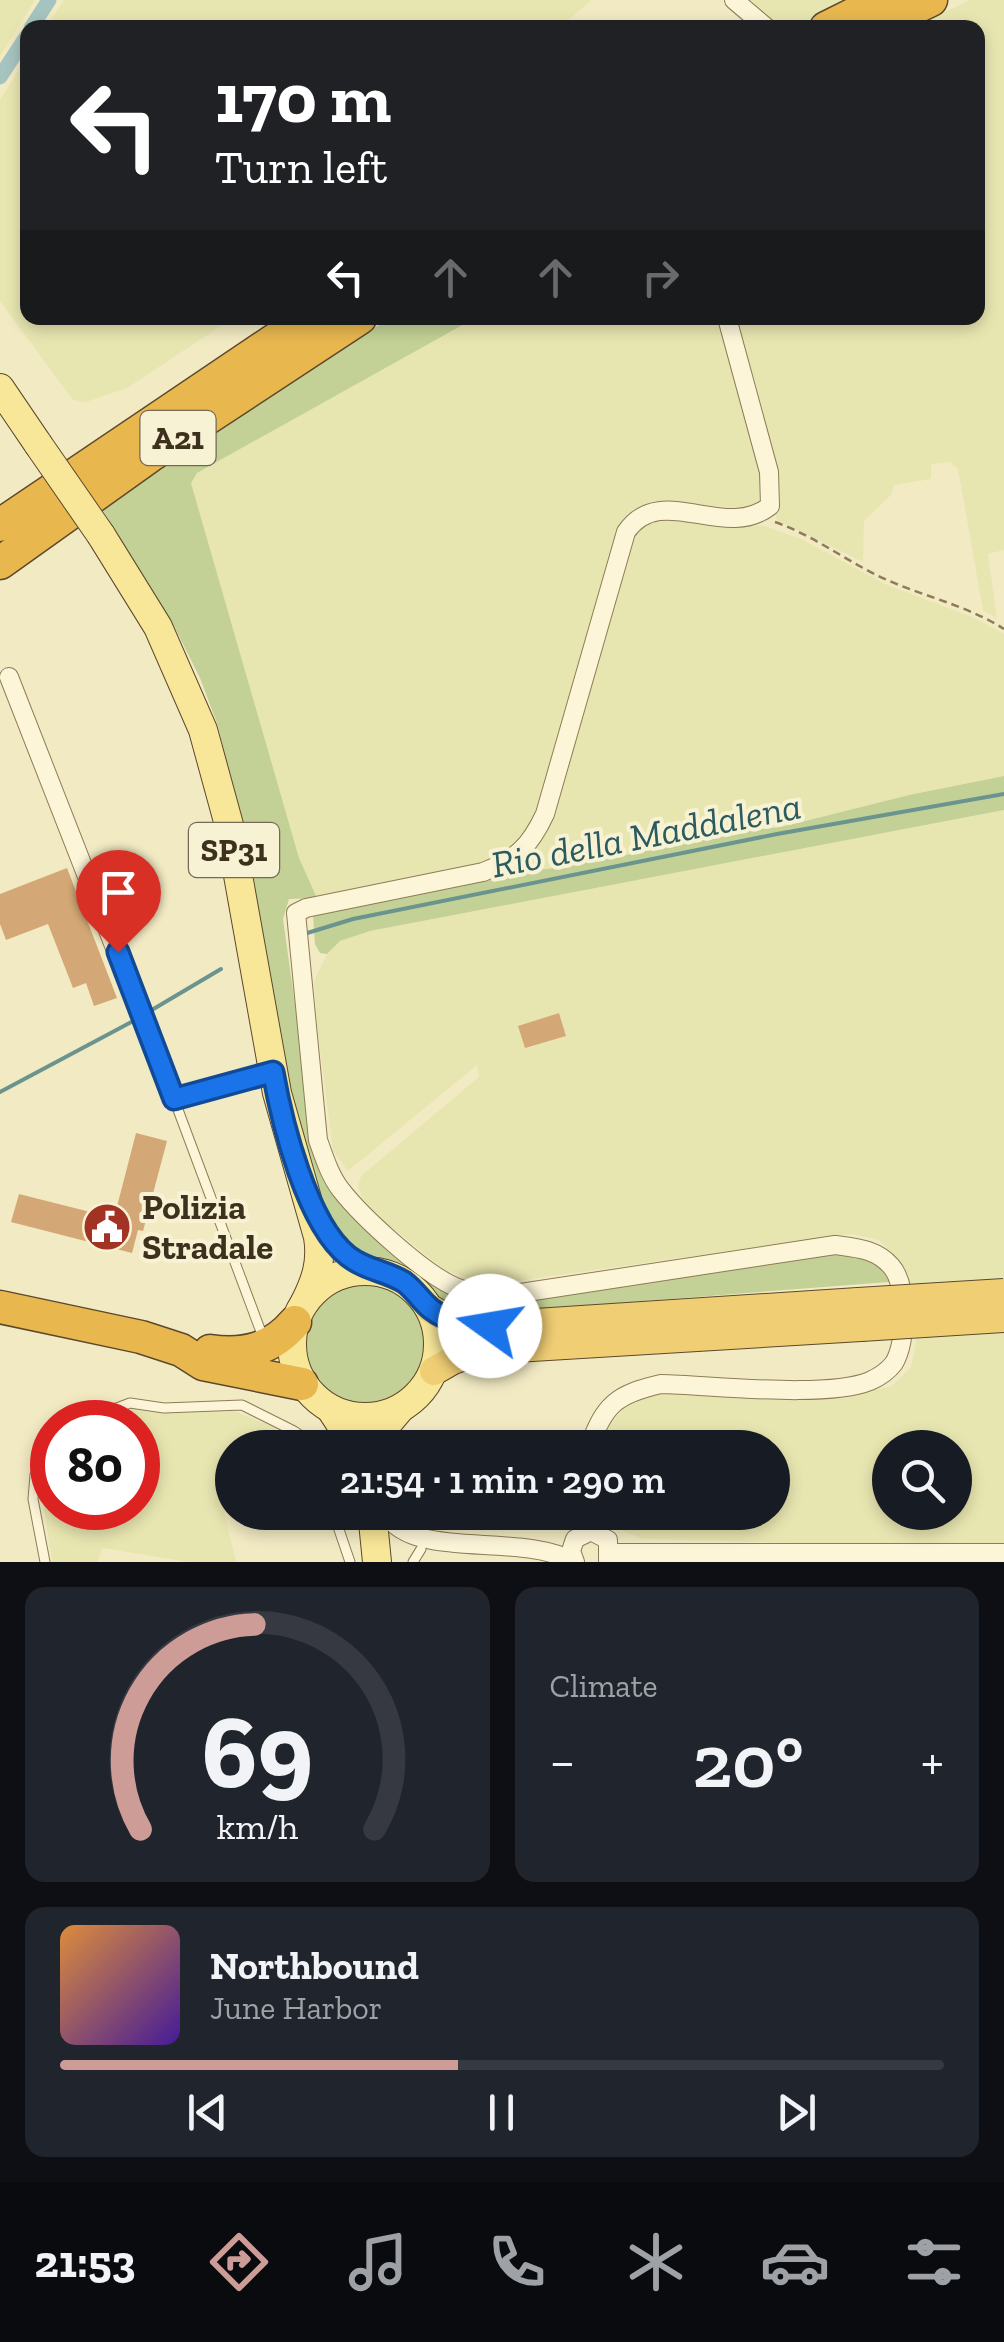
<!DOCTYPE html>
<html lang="en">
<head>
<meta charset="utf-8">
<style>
  :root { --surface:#171b24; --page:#20242c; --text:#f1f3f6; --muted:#9ea1a6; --line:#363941; --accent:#cd9c97 }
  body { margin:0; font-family:"Zilla Slab",serif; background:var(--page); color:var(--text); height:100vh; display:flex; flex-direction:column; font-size:38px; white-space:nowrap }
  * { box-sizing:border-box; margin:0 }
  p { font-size:32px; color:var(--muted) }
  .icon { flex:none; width:55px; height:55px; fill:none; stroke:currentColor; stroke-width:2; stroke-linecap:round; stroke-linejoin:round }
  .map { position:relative; height:1562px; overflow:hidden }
  .side { display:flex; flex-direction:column; gap:25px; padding:25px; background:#0d0f14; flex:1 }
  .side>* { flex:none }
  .hud { position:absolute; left:20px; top:20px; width:965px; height:305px; border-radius:20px; box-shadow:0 5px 15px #0003; background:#202124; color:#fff; overflow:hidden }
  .fabs { position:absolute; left:872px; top:1430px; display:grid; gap:20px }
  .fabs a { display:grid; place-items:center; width:100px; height:100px; border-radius:50%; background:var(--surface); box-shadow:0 5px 15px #0003; font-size:50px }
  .speed { position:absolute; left:30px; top:1400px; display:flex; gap:20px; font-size:50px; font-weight:700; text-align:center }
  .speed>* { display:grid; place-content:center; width:130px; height:130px; border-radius:50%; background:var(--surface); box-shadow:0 5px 15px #0003; line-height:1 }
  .speed .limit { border:15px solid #d22; background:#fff; color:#111 }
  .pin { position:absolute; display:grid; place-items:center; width:85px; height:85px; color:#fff; margin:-102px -42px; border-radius:50% 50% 50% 0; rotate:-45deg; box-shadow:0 0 10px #0007 }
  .pin .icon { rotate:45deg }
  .me { position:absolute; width:110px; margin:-55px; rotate:283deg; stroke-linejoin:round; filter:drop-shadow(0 0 8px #0008) }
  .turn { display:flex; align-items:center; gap:35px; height:210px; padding:0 30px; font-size:45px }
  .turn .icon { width:130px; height:130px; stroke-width:2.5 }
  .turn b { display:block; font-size:70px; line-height:85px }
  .lanes { display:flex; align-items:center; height:95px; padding:0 30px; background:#0003; justify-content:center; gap:50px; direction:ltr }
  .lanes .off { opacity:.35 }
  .big { font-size:75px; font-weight:600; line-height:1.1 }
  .side .widget { flex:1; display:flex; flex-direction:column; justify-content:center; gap:15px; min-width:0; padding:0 35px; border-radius:20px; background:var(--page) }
  .side .dial { align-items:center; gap:0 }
  .dial svg { height:260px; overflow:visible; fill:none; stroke:var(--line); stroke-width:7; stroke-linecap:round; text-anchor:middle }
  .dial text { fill:var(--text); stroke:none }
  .song { display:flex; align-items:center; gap:30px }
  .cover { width:120px; height:120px; border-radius:15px; background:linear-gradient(135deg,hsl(30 70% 55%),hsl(260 70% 35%)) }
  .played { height:10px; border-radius:5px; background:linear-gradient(90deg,var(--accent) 45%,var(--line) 45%) }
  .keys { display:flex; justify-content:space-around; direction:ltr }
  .heat { display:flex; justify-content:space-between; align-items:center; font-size:55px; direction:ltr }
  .side .tiles { flex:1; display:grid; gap:25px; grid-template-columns:1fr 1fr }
  .widget:last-child { grid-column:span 2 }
  .trip { position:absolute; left:215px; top:1430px; width:575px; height:100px; border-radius:50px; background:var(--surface); box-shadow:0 5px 15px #0003; font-weight:600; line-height:100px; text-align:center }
  .tabs { display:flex; height:160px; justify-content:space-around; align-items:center; background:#090b0e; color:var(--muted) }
  .tabs .icon { width:70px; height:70px }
  .tabs .current { color:var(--accent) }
  .tabs b { font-size:45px; color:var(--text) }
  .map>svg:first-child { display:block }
  .farmland { fill:#e8e6b0; fill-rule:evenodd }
  .green { fill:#c3d196 }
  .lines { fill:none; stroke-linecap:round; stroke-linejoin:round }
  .stream { stroke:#6b948f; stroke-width:4 }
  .canal { stroke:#a6c4bf; stroke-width:15 }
  .building { fill:#d3a876 }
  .service-casing { stroke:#8e7c58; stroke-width:11 }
  .minor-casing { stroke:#8e7c58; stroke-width:20 }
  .primary-casing { stroke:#5c482d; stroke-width:30 }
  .trunk-casing { stroke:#5c482d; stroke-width:30 }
  .motorway-casing { stroke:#5c482d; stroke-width:35 }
  .path { stroke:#8e7c58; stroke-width:2.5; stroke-dasharray:8 5; stroke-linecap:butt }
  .service { stroke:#fcf5d8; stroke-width:9 }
  .minor { stroke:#fcf5d8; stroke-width:18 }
  .primary { stroke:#f8e699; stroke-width:28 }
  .trunk { stroke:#f0ce74; stroke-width:28 }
  .motorway { stroke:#e8b74e; stroke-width:32 }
  .primary-bridge-casing { stroke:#5c482d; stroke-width:30; stroke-linecap:butt }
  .trunk-bridge-casing { stroke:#5c482d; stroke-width:30; stroke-linecap:butt }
  .primary-bridge { stroke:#f8e699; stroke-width:28 }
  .trunk-bridge { stroke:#f0ce74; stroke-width:28 }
  .route-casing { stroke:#114b97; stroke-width:25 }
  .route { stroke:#1a73e8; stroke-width:18 }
  .labels { text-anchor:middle; stroke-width:8; stroke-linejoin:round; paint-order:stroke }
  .shield { fill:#f8f2d4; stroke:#756a54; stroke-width:2.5 }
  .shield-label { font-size:32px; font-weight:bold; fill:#3d301d }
  .poi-label { font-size:35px; font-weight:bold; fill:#3d301d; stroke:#f8f2d4; text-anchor:start }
  .water-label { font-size:38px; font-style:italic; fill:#2b5b5e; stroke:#f8f2d4 }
</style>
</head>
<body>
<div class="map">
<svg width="1004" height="1562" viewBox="0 0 1004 1562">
  <rect width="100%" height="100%" fill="#f2eac3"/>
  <!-- farmland -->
  <g class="farmland">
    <polygon points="0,0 35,0 0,56"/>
    <polygon points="64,0 592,0 559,27 46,27"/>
    <polygon points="742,0 848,0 793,28 778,27"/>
    <polygon points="970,0 1004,0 1004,550 988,554 997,619 983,610 958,469 950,462 931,464 931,479 894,485 891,495 864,521 863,562 777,520 734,318 978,318 978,28 913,27"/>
    <polygon points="27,57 28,318 233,318 127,388 86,402 73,400 0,301 0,100"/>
    <polygon points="475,318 723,318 765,474 760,510 633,514 533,829 492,864 317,898 299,858 191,483 196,473"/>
    <polygon points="669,515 765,526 803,540 885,584 972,617 1004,634 1004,776 909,795 781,827 727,831 622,856 547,869 518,870 545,832 634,530 641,521"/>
    <path d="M1004,810V1545H859L643,1539L623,1531L607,1513L772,1512V1448L603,1447L607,1429L625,1406L659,1392L854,1395L892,1386L911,1367L917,1337L908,1276L903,1266L879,1240L852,1234L523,1280L472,1279L445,1270L365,1206L358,1187L361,1176L479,1077L477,1065L348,1171L333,1151L317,1026L314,981L327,954L340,941L370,931ZM890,1448H955V1512H890Z"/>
    <polygon points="226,1408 272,1426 283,1440 282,1447 232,1448 232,1469 216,1476 236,1562 188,1562 103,1548 97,1562 52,1562 42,1496 46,1479 52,1472 52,1508 138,1508 138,1422 107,1422 115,1415 132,1409 166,1413"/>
  </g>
  <!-- green -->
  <g class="green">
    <path d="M395,318H475L197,473L191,483L299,858L317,898L289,899L283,919L313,1134L324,1170L463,1295L834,1253C859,1254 878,1257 889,1282L474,1314L444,1307L408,1273L362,1257L342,1244L333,1232L289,1094L248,860L218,726L200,678L174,626L102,509L326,350Z"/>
    <polygon points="1004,776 1004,810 370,931 340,941 327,954 320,953 315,944 313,916 336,908 458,886 518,870 547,869 622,856 695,836 781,827 909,795"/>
    <circle cx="364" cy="1345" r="63"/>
  </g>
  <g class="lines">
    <!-- stream -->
    <g class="stream">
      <polyline points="304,934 353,919 777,834 1004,794"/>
      <polyline points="145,1014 221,969"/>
      <polyline points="0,1092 137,1019"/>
    </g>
    <!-- canal -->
    <g class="canal">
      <polyline points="31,28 49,0"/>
      <polyline points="0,77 28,34"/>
    </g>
  </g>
  <!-- building -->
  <g class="building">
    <polygon points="67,868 117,998 94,1006 86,983 73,988 48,924 6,940 0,924 0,894"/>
    <polygon points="559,1013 566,1036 525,1048 518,1026"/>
    <polygon points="136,1133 167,1141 143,1231 138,1230 132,1253 11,1222 19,1194 114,1218"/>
  </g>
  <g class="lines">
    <!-- service casing -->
    <g class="service-casing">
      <g id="service">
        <polyline points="174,1099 264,1340"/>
        <polyline points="90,1422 101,1414 130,1403 164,1408 242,1405 294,1431 303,1437 308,1448"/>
        <polyline points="333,1512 350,1562"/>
        <polyline points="45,1562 33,1499 35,1475 52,1456"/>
        <polyline points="413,1562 421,1549"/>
      </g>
    </g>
    <!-- minor casing -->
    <g class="minor-casing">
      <g id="minor">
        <polyline points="734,0 767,28"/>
        <polyline points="9,677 174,1099 273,1072"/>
        <path d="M589,1448C604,1404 617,1394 661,1384C712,1385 826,1399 870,1381C879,1377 888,1371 894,1363C907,1342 908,1285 891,1266C876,1249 857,1248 835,1245L514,1294C493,1294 472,1295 453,1286C421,1271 362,1217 341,1190C330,1176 324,1157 318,1140L296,913L306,908L483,872C517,859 530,846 545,814L626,532C661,481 724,542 770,506L769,472L727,318"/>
        <path d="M385,1512C410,1562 520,1531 574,1562"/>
        <polyline points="611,1553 1004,1553"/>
        <polyline points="575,1562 571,1551 575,1539 591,1531 608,1540 608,1560"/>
      </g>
    </g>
    <!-- primary casing -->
    <g class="primary-casing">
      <g id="primary">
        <polyline points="0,388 38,444"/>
        <path d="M101,535L158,627L203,730L229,825L277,1093L318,1237C322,1262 316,1280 305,1302"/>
        <circle cx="365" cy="1344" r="73"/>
        <polyline points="332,1411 356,1448"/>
        <polyline points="377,1448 382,1430 399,1410"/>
        <polyline points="372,1512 377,1562"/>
      </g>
    </g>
    <!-- trunk casing -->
    <g class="trunk-casing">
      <g id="trunk">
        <polyline points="429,1308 454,1322 490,1326 858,1302"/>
        <polyline points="434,1371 453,1360 482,1350 861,1327"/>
      </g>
    </g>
    <!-- motorway casing -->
    <g class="motorway-casing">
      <g id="motorway">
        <polyline points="826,28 882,0"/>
        <polyline points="873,28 931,0"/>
        <polyline points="0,525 307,318"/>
        <polyline points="0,563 150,456 360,318"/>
        <polyline points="0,1307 141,1337 181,1350 203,1364 302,1384"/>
        <path d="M210,1351C245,1356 272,1349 295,1322"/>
      </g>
    </g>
    <!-- path -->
    <path class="path" d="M775,522C815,536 849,563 887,580C926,597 968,606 1004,629"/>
    <!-- service -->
    <use href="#service" class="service"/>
    <!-- minor -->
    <use href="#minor" class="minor"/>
    <!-- primary -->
    <use href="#primary" class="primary"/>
    <!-- trunk -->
    <use href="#trunk" class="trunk"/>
    <!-- motorway -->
    <use href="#motorway" class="motorway"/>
    <!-- primary-bridge casing -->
    <g class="primary-bridge-casing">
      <polyline id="primary-bridge" points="38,444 101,535"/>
    </g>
    <!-- trunk-bridge casing -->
    <g class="trunk-bridge-casing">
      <g id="trunk-bridge">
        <polyline points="858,1302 1004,1293"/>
        <polyline points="861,1327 1004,1318"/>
      </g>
    </g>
    <!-- primary-bridge -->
    <use href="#primary-bridge" class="primary-bridge"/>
    <!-- trunk-bridge -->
    <use href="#trunk-bridge" class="trunk-bridge"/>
  </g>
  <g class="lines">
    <!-- route casing -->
    <g class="route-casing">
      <path id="route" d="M118,952L174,1099L273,1072C282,1123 307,1224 348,1256C366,1270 386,1271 404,1282C415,1290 421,1301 431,1309C449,1323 469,1324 490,1326"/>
    </g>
    <!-- route -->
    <use href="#route" class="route"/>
  </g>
  <!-- icons -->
  <defs>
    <g id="civic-disc" transform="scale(2.5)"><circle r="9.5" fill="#a23223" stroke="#f8f2d4"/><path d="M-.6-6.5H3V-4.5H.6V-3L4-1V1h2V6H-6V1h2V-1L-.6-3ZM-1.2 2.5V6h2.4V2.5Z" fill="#fff"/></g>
  </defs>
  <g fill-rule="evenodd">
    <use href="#civic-disc" x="107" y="1227"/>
  </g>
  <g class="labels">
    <!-- shield labels -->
    <g class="shield">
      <rect x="140.5" y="411" width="75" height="54" rx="8"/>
      <rect x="189" y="823" width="90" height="54" rx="8"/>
    </g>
    <g class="shield-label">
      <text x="178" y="449">A21</text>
      <text x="234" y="861">SP31</text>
    </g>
    <!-- poi labels -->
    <g class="poi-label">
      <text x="142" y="1219">Polizia<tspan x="142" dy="40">Stradale</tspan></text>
    </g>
    <!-- water labels -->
    <g class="water-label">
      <text transform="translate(646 835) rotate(-11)" y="13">Rio della Maddalena</text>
    </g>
  </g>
</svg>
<div class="fabs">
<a><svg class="icon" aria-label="search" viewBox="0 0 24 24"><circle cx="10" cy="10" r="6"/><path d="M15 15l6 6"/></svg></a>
</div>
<div class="speed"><div class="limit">80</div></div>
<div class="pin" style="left:118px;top:952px;background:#d93025"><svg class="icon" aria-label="arrive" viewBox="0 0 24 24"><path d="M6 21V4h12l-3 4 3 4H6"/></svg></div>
<svg class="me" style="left:490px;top:1326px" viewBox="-20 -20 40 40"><circle r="19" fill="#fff"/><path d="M0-13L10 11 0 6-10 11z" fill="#1a73e8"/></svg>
<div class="trip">21:54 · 1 min · 290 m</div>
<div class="hud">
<div class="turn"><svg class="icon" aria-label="left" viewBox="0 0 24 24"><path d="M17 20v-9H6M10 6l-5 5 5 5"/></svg><div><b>170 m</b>Turn left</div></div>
<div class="lanes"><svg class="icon" aria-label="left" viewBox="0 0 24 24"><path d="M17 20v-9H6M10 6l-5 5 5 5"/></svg><svg class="icon off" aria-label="ahead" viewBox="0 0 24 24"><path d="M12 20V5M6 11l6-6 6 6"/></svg><svg class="icon off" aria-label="ahead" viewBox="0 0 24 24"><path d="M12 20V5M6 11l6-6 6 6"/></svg><svg class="icon off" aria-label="right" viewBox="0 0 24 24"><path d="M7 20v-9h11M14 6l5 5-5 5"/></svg></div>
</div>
</div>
<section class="side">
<div class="tiles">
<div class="widget dial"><svg viewBox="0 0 100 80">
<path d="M14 69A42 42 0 1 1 86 69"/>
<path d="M14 69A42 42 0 0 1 49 6" stroke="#cd9c97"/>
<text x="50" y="56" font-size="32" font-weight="700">69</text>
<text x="50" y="72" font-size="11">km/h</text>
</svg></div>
<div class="widget"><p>Climate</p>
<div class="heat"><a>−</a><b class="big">20°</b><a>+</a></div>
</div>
<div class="widget">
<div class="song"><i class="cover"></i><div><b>Northbound</b><p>June Harbor</p></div></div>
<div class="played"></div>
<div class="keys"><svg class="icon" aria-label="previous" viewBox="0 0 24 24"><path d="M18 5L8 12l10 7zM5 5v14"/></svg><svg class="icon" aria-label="pause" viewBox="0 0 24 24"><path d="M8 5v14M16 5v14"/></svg><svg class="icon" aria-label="next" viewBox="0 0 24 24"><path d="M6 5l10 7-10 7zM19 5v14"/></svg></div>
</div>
</div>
</section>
<nav class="tabs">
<b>21:53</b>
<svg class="icon current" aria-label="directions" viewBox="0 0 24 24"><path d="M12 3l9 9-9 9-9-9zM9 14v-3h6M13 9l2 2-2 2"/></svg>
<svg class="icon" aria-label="music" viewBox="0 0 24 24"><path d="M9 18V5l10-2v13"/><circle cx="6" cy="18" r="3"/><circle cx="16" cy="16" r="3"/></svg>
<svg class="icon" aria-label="phone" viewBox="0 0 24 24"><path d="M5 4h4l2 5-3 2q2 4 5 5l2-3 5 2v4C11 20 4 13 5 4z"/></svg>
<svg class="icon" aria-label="climate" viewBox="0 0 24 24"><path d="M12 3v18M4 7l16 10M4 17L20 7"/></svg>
<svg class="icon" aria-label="car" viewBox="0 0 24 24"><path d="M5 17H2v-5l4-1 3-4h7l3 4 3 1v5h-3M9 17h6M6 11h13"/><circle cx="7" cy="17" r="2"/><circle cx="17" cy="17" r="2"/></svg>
<svg class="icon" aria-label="filters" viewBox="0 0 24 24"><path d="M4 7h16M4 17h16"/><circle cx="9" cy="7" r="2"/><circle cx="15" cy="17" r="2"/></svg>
</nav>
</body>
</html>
